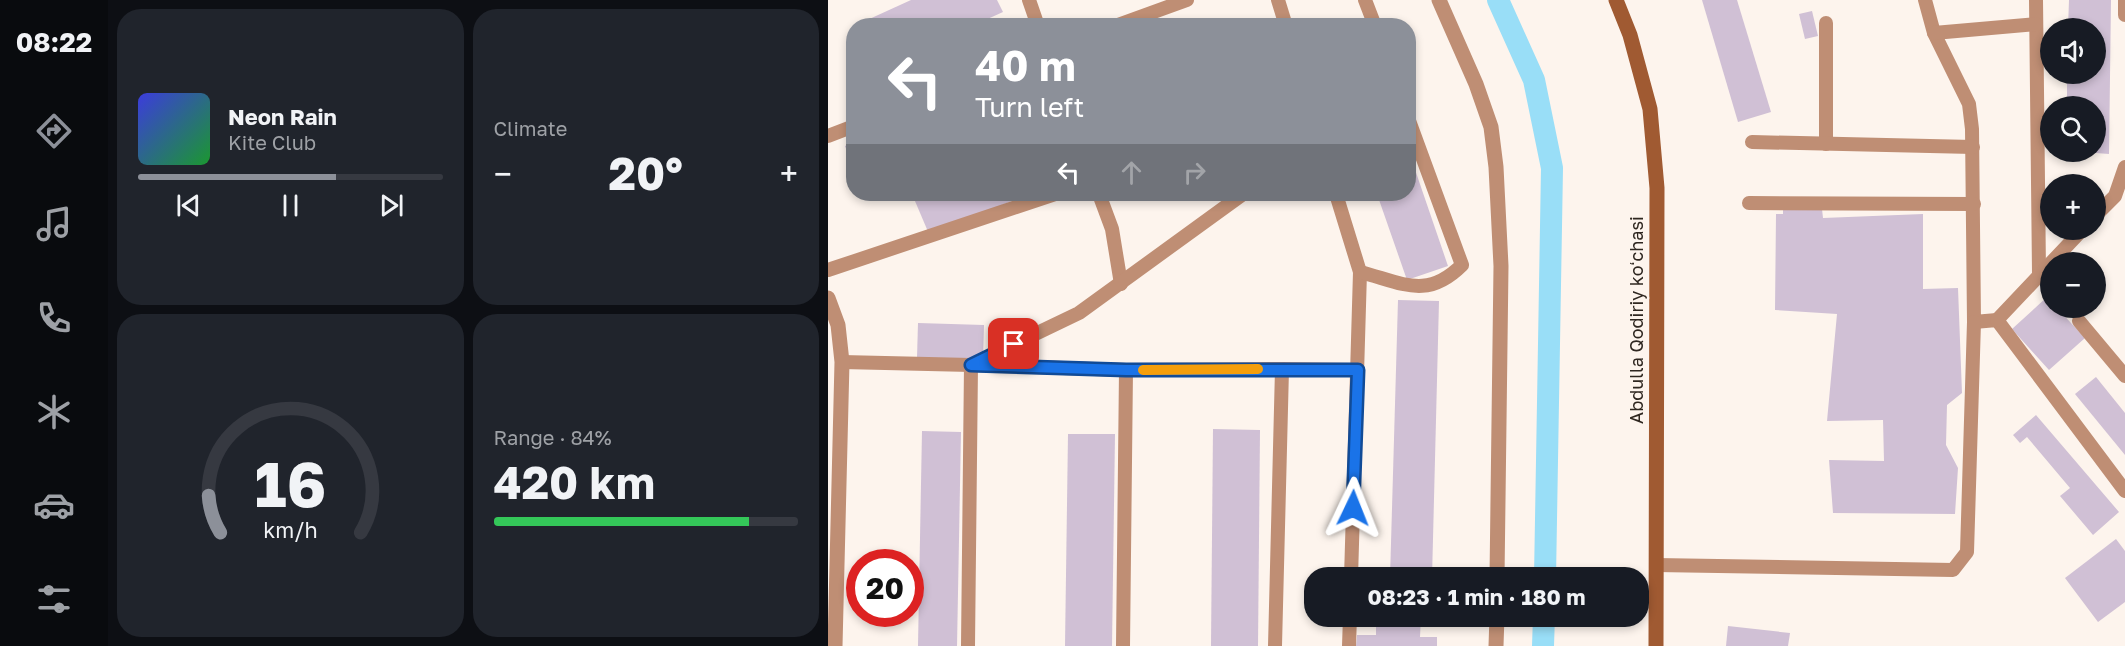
<!DOCTYPE html>
<html lang="en">
<head>
<meta charset="utf-8">
<style>
  :root { --surface:#171b24; --page:#20242c; --text:#f1f3f6; --muted:#9ea1a6; --line:#363941; --accent:#8c9099 }
  body { margin:0; font-family:"Golos Text",sans-serif; background:var(--page); color:var(--text); height:100vh; display:flex; flex-direction:column; font-size:22px; white-space:nowrap }
  * { box-sizing:border-box; margin:0 }
  p { font-size:20px; color:var(--muted) }
  .icon { flex:none; width:33px; height:33px; fill:none; stroke:currentColor; stroke-width:2; stroke-linecap:round; stroke-linejoin:round }
  .map { position:relative; flex:1; overflow:hidden }
  .sheet { display:flex; flex-direction:column; gap:9px; padding:9px; background:#0d0f14; width:720px }
  .sheet>* { flex:none }
  .top-card { position:absolute; left:18px; top:18px; width:570px; height:183px; border-radius:24px; box-shadow:0 3px 9px #0003; background:#8c9099; color:#fff; overflow:hidden }
  .tools { position:absolute; left:1212px; top:18px; display:grid; gap:12px }
  .tools a { display:grid; place-items:center; width:66px; height:66px; border-radius:50%; background:var(--surface); box-shadow:0 3px 9px #0003; font-size:30px }
  .speed { position:absolute; left:18px; top:549px; display:flex; gap:12px; font-size:30px; font-weight:700; text-align:center }
  .speed>* { display:grid; place-content:center; width:78px; height:78px; border-radius:50%; background:var(--surface); box-shadow:0 3px 9px #0003; line-height:1 }
  .speed .limit { border:9px solid #d22; background:#fff; color:#111 }
  .pin { position:absolute; display:grid; place-items:center; width:51px; height:51px; color:#fff; margin:-26px; border-radius:12px; box-shadow:0 3px 9px #0006 }
  .me { position:absolute; width:66px; margin:-33px; rotate:2deg; stroke-linejoin:round; filter:drop-shadow(0 0 4px #0008) }
  .turn { display:flex; align-items:center; gap:21px; height:126px; padding:0 30px; font-size:27px }
  .turn .icon { width:78px; height:78px; stroke-width:2.5 }
  .turn b { display:block; font-size:42px; line-height:51px }
  .lanes { display:flex; align-items:center; height:57px; padding:0 30px; background:#0003; justify-content:center; gap:30px; direction:ltr }
  .lanes .off { opacity:.35 }
  .big { font-size:45px; font-weight:700; line-height:1.1 }
  .sheet .card { flex:1; display:flex; flex-direction:column; justify-content:center; gap:9px; min-width:0; padding:0 21px; border-radius:24px; background:var(--page) }
  .sheet .dial { align-items:center; gap:0 }
  .dial svg { height:156px; overflow:visible; fill:none; stroke:var(--line); stroke-width:7; stroke-linecap:round; text-anchor:middle }
  .dial text { fill:var(--text); stroke:none }
  .song { display:flex; align-items:center; gap:18px }
  .cover { width:72px; height:72px; border-radius:9px; background:linear-gradient(135deg,hsl(240 70% 55%),hsl(130 70% 35%)) }
  .played { height:6px; border-radius:3px; background:linear-gradient(90deg,var(--accent) 65%,var(--line) 65%) }
  .keys { display:flex; justify-content:space-around; direction:ltr }
  .heat { display:flex; justify-content:space-between; align-items:center; font-size:33px; direction:ltr }
  .charge { height:9px; border-radius:4px; background:linear-gradient(90deg,#34c759 84%,var(--line) 0) }
  .sheet .tiles { flex:1; display:grid; gap:9px; grid-template-columns:repeat(2,1fr) }
  .trip { position:absolute; left:476px; top:567px; width:345px; height:60px; border-radius:24px; background:var(--surface); box-shadow:0 3px 9px #0003; font-weight:700; line-height:60px; text-align:center }
  main { display:flex; flex:1; min-height:0 }
  .tab-bar { display:flex; flex-direction:column; width:108px; justify-content:space-around; align-items:center; background:#090b0e; color:var(--muted) }
  .tab-bar .icon { width:42px; height:42px }
  .tab-bar .selected { color:var(--accent) }
  .tab-bar b { font-size:27px; color:var(--text) }
  .map>svg:first-child { display:block }
  .lines { fill:none; stroke-linecap:round; stroke-linejoin:round }
  .canal { stroke:#99def7; stroke-width:22 }
  .building { fill:#d0c0d5 }
  .lane { stroke:#bf8e74; stroke-width:14 }
  .street { stroke:#bf8e74; stroke-width:15 }
  .secondary { stroke:#a05a32; stroke-width:15 }
  .route-casing { stroke:#114b97; stroke-width:15 }
  .route { stroke:#1a73e8; stroke-width:10 }
  .slow { stroke:#f59e0b; stroke-width:10 }
  .labels { text-anchor:middle; stroke-width:4.5; stroke-linejoin:round; paint-order:stroke }
  .street-label { font-size:18px; fill:#2f2720; stroke:#fdf4ed }
</style>
</head>
<body>
<main>
<nav class="tab-bar">
<b>08:22</b>
<svg class="icon selected" aria-label="directions" viewBox="0 0 24 24"><path d="M12 3l9 9-9 9-9-9zM9 14v-3h6M13 9l2 2-2 2"/></svg>
<svg class="icon" aria-label="music" viewBox="0 0 24 24"><path d="M9 18V5l10-2v13"/><circle cx="6" cy="18" r="3"/><circle cx="16" cy="16" r="3"/></svg>
<svg class="icon" aria-label="phone" viewBox="0 0 24 24"><path d="M5 4h4l2 5-3 2q2 4 5 5l2-3 5 2v4C11 20 4 13 5 4z"/></svg>
<svg class="icon" aria-label="climate" viewBox="0 0 24 24"><path d="M12 3v18M4 7l16 10M4 17L20 7"/></svg>
<svg class="icon" aria-label="car" viewBox="0 0 24 24"><path d="M5 17H2v-5l4-1 3-4h7l3 4 3 1v5h-3M9 17h6M6 11h13"/><circle cx="7" cy="17" r="2"/><circle cx="17" cy="17" r="2"/></svg>
<svg class="icon" aria-label="filters" viewBox="0 0 24 24"><path d="M4 7h16M4 17h16"/><circle cx="9" cy="7" r="2"/><circle cx="15" cy="17" r="2"/></svg>
</nav>
<section class="sheet">
<div class="tiles">
<div class="card">
<div class="song"><i class="cover"></i><div><b>Neon Rain</b><p>Kite Club</p></div></div>
<div class="played"></div>
<div class="keys"><svg class="icon" aria-label="previous" viewBox="0 0 24 24"><path d="M18 5L8 12l10 7zM5 5v14"/></svg><svg class="icon" aria-label="pause" viewBox="0 0 24 24"><path d="M8 5v14M16 5v14"/></svg><svg class="icon" aria-label="next" viewBox="0 0 24 24"><path d="M6 5l10 7-10 7zM19 5v14"/></svg></div>
</div>
<div class="card"><p>Climate</p>
<div class="heat"><a>−</a><b class="big">20°</b><a>+</a></div>
</div>
<div class="card dial"><svg viewBox="0 0 100 80">
<path d="M14 69A42 42 0 1 1 86 69"/>
<path d="M14 69A42 42 0 0 1 8 50" stroke="#8c9099"/>
<text x="50" y="56" font-size="32" font-weight="700">16</text>
<text x="50" y="72" font-size="11">km/h</text>
</svg></div>
<div class="card"><p>Range · 84%</p><b class="big">420 km</b><div class="charge"></div></div>
</div>
</section>
<div class="map">
<svg width="1297" height="646" viewBox="0 0 1297 646">
  <rect width="100%" height="100%" fill="#fdf4ed"/>
  <g class="lines">
    <!-- canal -->
    <g class="canal">
      <polyline points="670,0 706,80 724,168 717,578"/>
      <polyline points="715,646 716,616"/>
    </g>
  </g>
  <!-- building -->
  <g class="building">
    <polygon points="83,0 169,0 175,12 144,26 26,26"/>
    <polygon points="874,0 909,0 943,112 910,122"/>
    <polygon points="1241,0 1283,0 1281,154 1268,153 1268,106 1239,106 1239,74 1268,74 1268,28 1240,28"/>
    <polygon points="984,11 990,36 977,39 971,14"/>
    <polygon points="535,18 538,26 514,26 514,25"/>
    <polygon points="26,142 26,167 25,167 17,146"/>
    <polygon points="581,152 620,266 579,280 549,194 580,194"/>
    <polygon points="84,194 201,194 101,234"/>
    <polygon points="955,207 994,209 995,218 1095,214 1095,289 1130,288 1134,393 1119,405 1118,445 1130,468 1127,514 1005,513 1001,460 1056,461 1055,420 999,421 1009,314 947,310 948,214 955,214"/>
    <polygon points="1219,297 1222,308 1229,308 1257,338 1221,370 1184,329"/>
    <polygon points="570,300 611,301 604,578 562,578"/>
    <polygon points="90,323 156,325 155,359 89,358"/>
    <polygon points="1268,377 1297,413 1297,455 1247,394"/>
    <polygon points="1208,415 1291,512 1265,535 1232,496 1242,488 1199,437 1192,443 1185,435"/>
    <polygon points="385,429 432,430 430,646 383,646"/>
    <polygon points="94,431 133,432 129,646 90,646"/>
    <polygon points="240,434 287,434 284,646 237,646"/>
    <polygon points="1288,539 1297,551 1297,602 1270,622 1237,578"/>
    <polygon points="548,616 593,616 592,637 609,637 609,646 528,646 529,635 548,635"/>
    <polygon points="900,626 962,633 960,646 898,646"/>
  </g>
  <g class="lines">
    <!-- lane -->
    <g class="lane">
      <polyline points="201,0 210,26"/>
      <polyline points="450,0 458,26"/>
      <polyline points="537,0 547,26"/>
      <polyline points="1097,0 1106,33 1141,104 1144,129 1146,322 1169,320 1297,491"/>
      <polyline points="1208,0 1211,273"/>
      <polyline points="1297,0 1297,15"/>
      <polyline points="998,23 998,144"/>
      <polyline points="287,26 359,0"/>
      <polyline points="1106,33 1208,24"/>
      <polyline points="0,136 26,126"/>
      <polyline points="924,142 1145,147"/>
      <polyline points="271,194 284,229 293,284"/>
      <polyline points="508,194 532,272 523,578"/>
      <polyline points="921,203 1146,204"/>
      <polyline points="1268,215 1287,196 1297,167"/>
      <polyline points="0,270 227,194"/>
      <path d="M532,272C575,283 599,300 634,265L580,118"/>
      <polyline points="1169,320 1254,230"/>
      <polyline points="1251,321 1297,376"/>
      <polyline points="14,362 143,365 251,313 415,194"/>
      <polyline points="454,369 530,370"/>
      <polyline points="298,370 454,369 447,646"/>
      <polyline points="828,565 1125,570 1139,552 1146,322"/>
      <polyline points="140,646 143,365 298,370 295,646"/>
      <polyline points="521,646 522,616"/>
    </g>
    <!-- street -->
    <g class="street">
      <polyline points="611,0 648,84 663,127 668,167 673,266 669,578"/>
      <polyline points="0,298 10,325 14,362 7,646"/>
      <polyline points="668,646 669,616"/>
    </g>
    <!-- secondary -->
    <polyline class="secondary" points="788,0 802,35 822,109 829,188 828,646"/>
  </g>
  <g class="lines">
    <!-- route casing -->
    <g class="route-casing">
      <polyline id="route" points="186,344 143,365 298,370 530,370 525,508"/>
    </g>
    <!-- route -->
    <use href="#route" class="route"/>
    <!-- slow -->
    <polyline class="slow" points="315,370 430,369"/>
  </g>
  <g class="labels">
    <!-- street labels -->
    <g class="street-label">
      <text transform="translate(809 320) rotate(-90)" y="6">Abdulla Qodiriy koʻchasi</text>
    </g>
  </g>
</svg>
<div class="tools">
<a><svg class="icon" aria-label="sound" viewBox="0 0 24 24"><path d="M4 9h4l5-4v14l-5-4H4zM17 9q2 3 0 6"/></svg></a>
<a><svg class="icon" aria-label="search" viewBox="0 0 24 24"><circle cx="10" cy="10" r="6"/><path d="M15 15l6 6"/></svg></a>
<a>+</a>
<a>−</a>
</div>
<div class="speed"><div class="limit">20</div></div>
<div class="pin" style="left:186px;top:344px;background:#d93025"><svg class="icon" aria-label="arrive" viewBox="0 0 24 24"><path d="M6 21V4h12l-3 4 3 4H6"/></svg></div>
<svg class="me" style="left:525px;top:508px" viewBox="-20 -20 40 40"><path d="M0-17L14 15 0 8-14 15z" fill="#1a73e8" stroke="#fff" stroke-width="4"/></svg>
<div class="trip">08:23 · 1 min · 180 m</div>
<div class="top-card">
<div class="turn"><svg class="icon" aria-label="left" viewBox="0 0 24 24"><path d="M17 20v-9H6M10 6l-5 5 5 5"/></svg><div><b>40 m</b>Turn left</div></div>
<div class="lanes"><svg class="icon" aria-label="left" viewBox="0 0 24 24"><path d="M17 20v-9H6M10 6l-5 5 5 5"/></svg><svg class="icon off" aria-label="ahead" viewBox="0 0 24 24"><path d="M12 20V5M6 11l6-6 6 6"/></svg><svg class="icon off" aria-label="right" viewBox="0 0 24 24"><path d="M7 20v-9h11M14 6l5 5-5 5"/></svg></div>
</div>
</div>
</main>
</body>
</html>
